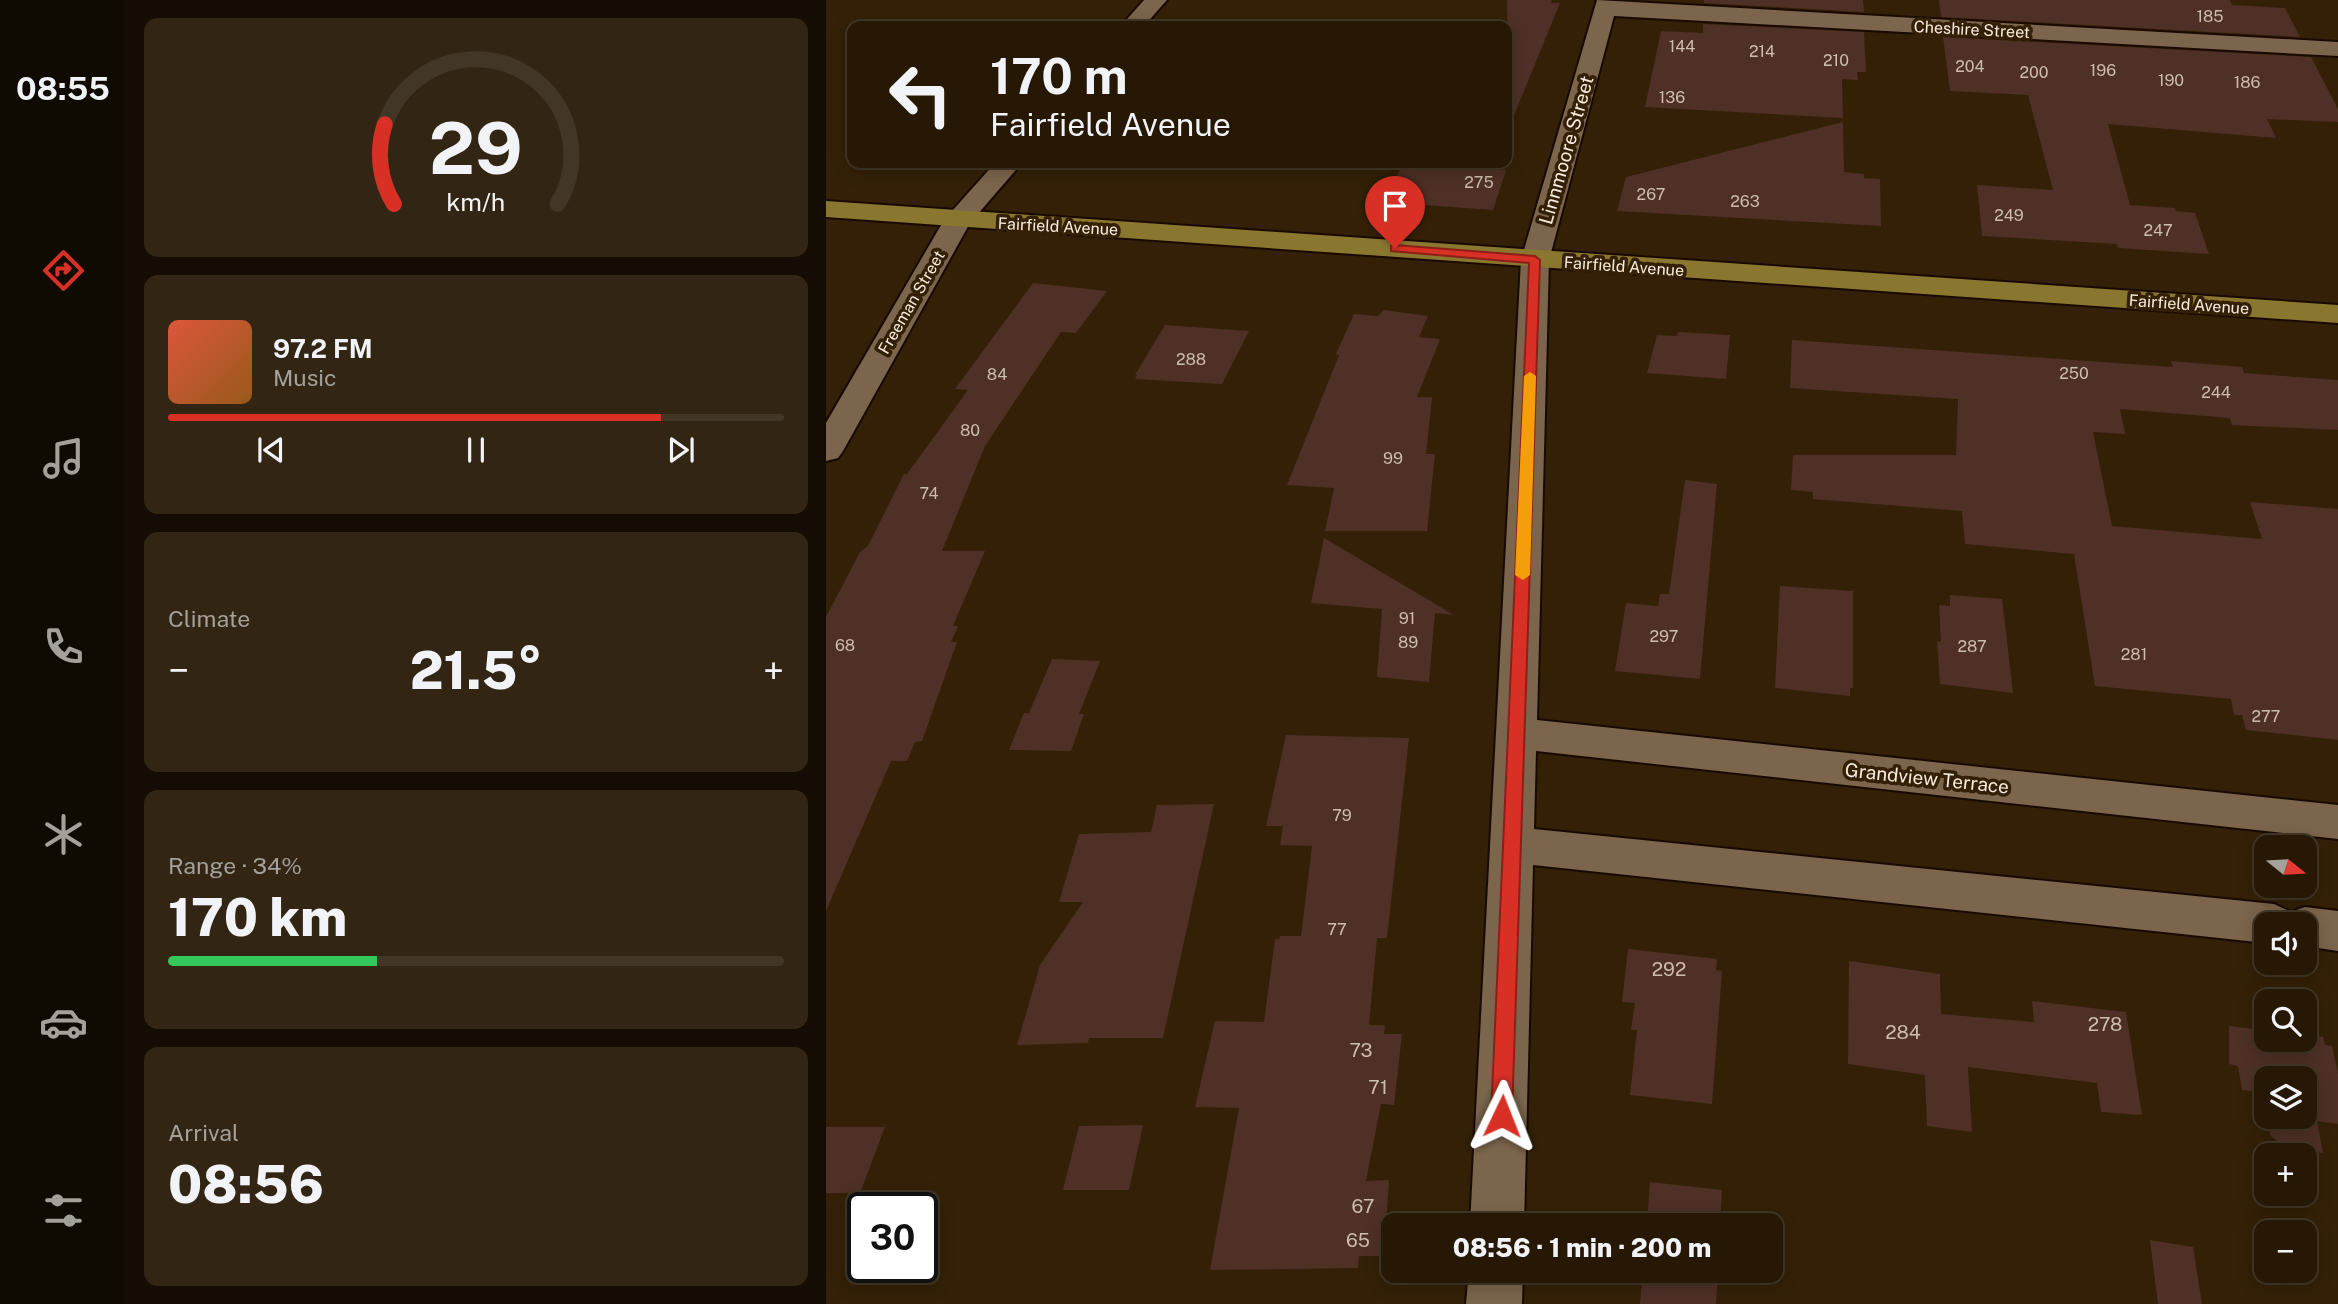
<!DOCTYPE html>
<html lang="en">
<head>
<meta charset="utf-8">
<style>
  :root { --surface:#261805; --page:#322513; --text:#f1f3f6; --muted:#a4a09a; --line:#423727; --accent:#d93025 }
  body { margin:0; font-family:"Public Sans",sans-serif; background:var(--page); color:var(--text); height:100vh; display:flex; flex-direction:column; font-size:26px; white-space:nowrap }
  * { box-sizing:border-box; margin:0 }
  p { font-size:23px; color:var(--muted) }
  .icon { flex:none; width:38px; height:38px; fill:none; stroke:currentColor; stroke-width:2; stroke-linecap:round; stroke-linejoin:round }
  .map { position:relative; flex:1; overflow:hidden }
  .drawer { display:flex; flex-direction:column; gap:18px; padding:18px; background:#150d03; width:700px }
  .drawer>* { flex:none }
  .banner { position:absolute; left:21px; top:21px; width:665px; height:147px; border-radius:14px; box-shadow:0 4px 18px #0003,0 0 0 2px var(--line); background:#261805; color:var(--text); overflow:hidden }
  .needle { width:46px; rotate:108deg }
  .buttons { position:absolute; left:1428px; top:835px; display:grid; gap:14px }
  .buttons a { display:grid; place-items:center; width:63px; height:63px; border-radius:14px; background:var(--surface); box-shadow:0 4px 18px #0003,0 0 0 2px var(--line); font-size:35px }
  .speed { position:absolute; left:21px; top:1192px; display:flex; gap:14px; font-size:35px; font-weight:700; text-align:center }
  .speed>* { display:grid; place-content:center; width:91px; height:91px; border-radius:50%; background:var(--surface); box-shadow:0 4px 18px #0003,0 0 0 2px var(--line); line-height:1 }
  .speed .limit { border:4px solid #111; border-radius:10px; background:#fff; color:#111 }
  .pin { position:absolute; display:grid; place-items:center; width:60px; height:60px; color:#fff; margin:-72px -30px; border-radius:50% 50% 50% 0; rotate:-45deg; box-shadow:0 0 7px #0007 }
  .pin .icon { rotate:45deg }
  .me { position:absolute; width:77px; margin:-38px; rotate:2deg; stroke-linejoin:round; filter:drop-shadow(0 0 5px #0008) }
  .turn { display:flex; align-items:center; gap:24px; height:147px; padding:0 28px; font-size:32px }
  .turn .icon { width:91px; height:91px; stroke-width:2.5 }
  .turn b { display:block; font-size:49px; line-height:60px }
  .big { font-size:52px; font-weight:800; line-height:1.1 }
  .drawer .card { flex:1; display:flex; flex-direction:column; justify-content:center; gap:10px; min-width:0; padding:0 24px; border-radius:14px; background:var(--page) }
  .drawer .dial { align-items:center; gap:0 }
  .dial svg { height:182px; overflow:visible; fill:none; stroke:var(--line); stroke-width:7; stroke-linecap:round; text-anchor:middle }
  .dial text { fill:var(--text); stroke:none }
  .song { display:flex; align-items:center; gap:21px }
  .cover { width:84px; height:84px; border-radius:10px; background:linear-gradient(135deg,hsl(10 70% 55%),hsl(30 70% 35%)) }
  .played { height:7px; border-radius:4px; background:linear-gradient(90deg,var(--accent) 80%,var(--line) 80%) }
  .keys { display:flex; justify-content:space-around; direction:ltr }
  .heat { display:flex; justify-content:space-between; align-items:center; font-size:38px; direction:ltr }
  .charge { height:10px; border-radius:5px; background:linear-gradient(90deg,#34c759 34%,var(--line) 0) }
  .trip { position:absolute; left:555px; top:1213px; width:402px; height:70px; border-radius:14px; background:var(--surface); box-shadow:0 4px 18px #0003,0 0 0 2px var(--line); font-weight:800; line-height:70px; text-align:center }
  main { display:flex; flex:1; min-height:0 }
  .menu { display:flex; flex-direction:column; width:126px; justify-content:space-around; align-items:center; background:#0f0a02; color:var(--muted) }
  .menu .icon { width:49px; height:49px }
  .menu .current { color:var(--accent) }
  .menu b { font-size:32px; color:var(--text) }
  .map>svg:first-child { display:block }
  .building { fill:#4e3026; fill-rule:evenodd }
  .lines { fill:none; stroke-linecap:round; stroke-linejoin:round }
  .minor-casing { stroke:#1a0900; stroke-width:4 }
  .major-casing { stroke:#1a0900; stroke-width:4 }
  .minor { fill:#7b654c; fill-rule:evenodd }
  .major { fill:#897730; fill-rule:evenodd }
  .route { fill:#d93025; stroke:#8d1f18; stroke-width:2 }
  .slow { fill:#f59e0b }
  .labels { text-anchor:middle; stroke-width:7; stroke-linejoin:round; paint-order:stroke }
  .number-label { font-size:16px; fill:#cebcaf }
  .far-street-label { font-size:16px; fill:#f8ebdd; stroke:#332007 }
  .street-label { font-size:19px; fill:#f8ebdd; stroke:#332007 }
  .near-number-label { font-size:19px; fill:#cebcaf }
</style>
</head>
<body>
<main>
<nav class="menu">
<b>08:55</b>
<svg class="icon current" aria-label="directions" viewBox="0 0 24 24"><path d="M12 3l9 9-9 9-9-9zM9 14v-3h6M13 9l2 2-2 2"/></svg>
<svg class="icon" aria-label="music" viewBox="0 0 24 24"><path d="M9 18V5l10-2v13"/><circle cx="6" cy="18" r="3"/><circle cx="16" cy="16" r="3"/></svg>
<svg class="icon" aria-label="phone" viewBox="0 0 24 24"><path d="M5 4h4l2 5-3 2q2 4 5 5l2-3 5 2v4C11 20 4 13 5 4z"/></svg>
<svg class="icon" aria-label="climate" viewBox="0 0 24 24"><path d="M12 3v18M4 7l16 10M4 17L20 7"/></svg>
<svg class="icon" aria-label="car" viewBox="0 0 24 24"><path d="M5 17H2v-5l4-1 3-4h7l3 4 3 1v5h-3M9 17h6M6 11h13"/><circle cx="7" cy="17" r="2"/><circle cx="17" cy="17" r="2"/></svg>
<svg class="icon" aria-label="filters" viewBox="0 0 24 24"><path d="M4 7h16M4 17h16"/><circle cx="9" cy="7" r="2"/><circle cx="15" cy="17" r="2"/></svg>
</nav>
<section class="drawer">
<div class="card dial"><svg viewBox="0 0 100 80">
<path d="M14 69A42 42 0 1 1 86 69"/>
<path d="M14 69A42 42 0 0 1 10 34" stroke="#d93025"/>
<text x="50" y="56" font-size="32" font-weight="700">29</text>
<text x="50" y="72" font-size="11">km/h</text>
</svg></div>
<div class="card">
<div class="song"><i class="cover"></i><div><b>97.2 FM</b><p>Music</p></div></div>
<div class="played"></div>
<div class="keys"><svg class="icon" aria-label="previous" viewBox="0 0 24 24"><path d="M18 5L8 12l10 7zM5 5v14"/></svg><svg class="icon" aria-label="pause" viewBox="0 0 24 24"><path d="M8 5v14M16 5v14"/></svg><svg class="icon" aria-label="next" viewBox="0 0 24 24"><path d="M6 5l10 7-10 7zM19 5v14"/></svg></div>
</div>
<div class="card"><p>Climate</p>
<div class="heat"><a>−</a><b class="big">21.5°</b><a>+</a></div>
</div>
<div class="card"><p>Range · 34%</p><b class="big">170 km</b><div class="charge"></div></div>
<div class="card"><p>Arrival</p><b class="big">08:56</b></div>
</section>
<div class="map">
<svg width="1512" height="1304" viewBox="0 0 1512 1304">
  <rect width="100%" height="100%" fill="#332007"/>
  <!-- building -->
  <g class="building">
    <polygon points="681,0 726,0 725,3 734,3 682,130"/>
    <polygon points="878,0 1037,0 1038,12 878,3"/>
    <polygon points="1113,0 1404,0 1406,5 1459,8 1474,37 1115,17"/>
    <polygon points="877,24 1038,32 1040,72 1031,72 1032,80 1016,79 1017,118 819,107 835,31 877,33"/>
    <polygon points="1117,37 1485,57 1512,109 1512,122 1441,119 1450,138 1282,124 1304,205 1349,208 1350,211 1369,213 1383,254 1292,248 1291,244 1156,236 1151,185 1227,190 1202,95 1124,91"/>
    <polygon points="1017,122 1018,172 1038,174 1038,178 1054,179 1055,226 791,211 800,177"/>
    <polygon points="577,165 680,170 667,210 556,202"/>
    <polygon points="207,283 281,291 250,333 235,332 159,446 116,551 159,551 127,626 132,626 125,642 131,642 96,741 89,742 81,761 65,761 0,911 0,617 34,552 42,546 78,474 81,474 142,390 129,389"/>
    <polygon points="558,310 602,316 593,337 614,339 591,397 606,397 600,454 609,454 601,531 499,531 508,488 461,485 513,355 510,354 528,314 552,316"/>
    <polygon points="339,325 423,331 396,384 309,379 311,375 309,375"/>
    <polygon points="852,332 904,335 900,379 821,373 831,335 851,336"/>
    <polygon points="966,340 1347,367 1345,361 1416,367 1418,373 1512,380 1512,430 1406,425 1404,418 1294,409 1299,434 1267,432 1286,526 1436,539 1424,502 1512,509 1512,740 1420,730 1416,715 1408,715 1405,699 1269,686 1248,554 1139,544 1136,511 987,499 987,492 965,490 967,455 1130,455 1132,399 964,388"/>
    <polygon points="859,480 891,484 874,679 789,671 800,603 832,606 834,594 843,594"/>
    <polygon points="498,538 628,615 609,613 603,682 551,677 556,609 485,603"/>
    <polygon points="954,586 1027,591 1027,688 1024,688 1024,696 949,688"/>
    <polygon points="1124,595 1176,599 1187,693 1114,684 1111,641 1115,642 1113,605 1124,606"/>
    <polygon points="226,659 274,661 253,714 258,714 245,751 183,750 198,713 203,713"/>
    <polygon points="460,735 583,738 561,938 551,938 543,1025 559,1025 558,1034 576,1034 568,1105 555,1104 540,1181 563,1180 558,1256 533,1256 532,1268 384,1270 413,1108 369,1107 389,1021 438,1022 449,939 453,939 454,936 475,936 486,846 454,845 457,826 440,826"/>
    <polygon points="388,804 337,1038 263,1038 262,1043 191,1045 214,965 257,902 233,902 253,834 325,832 331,805"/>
    <polygon points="802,949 891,959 890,970 896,971 886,1104 804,1095 811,1030 805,1030 809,1003 796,1002"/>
    <polygon points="1023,961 1114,974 1115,1014 1208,1022 1206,1001 1300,1012 1316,1115 1275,1112 1271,1083 1142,1067 1146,1132 1101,1126 1099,1075 1022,1064"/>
    <path d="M1403,1026L1437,1030L1436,1028H1440V1040H1479V1034L1497,1037L1499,1045L1506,1046L1512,1073V1124L1491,1121L1497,1153L1460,1148L1445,1136L1433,1092L1416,1090L1412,1066L1403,1064ZM1440,1078H1479V1116H1440Z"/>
    <polygon points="317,1125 303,1190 237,1190 253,1126"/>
    <polygon points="0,1127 59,1127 34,1193 0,1193"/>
    <polygon points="824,1182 896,1190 894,1225 821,1225"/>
    <polygon points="1324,1240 1367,1247 1376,1304 1332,1304"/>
    <polygon points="817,1270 892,1270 890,1304 814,1304"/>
  </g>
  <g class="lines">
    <!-- minor casing -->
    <g class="minor-casing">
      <g id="minor">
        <polygon points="318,0 341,0 318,26 295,26"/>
        <polygon points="771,0 1512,42 1512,56 788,16 723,260 711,720 1512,805 1512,839 710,751 708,829 1448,904 1465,912 1479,907 1512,911 1512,951 1479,946 1479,924 1440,924 1440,943 707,865 698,1225 644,1225 695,260"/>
        <polygon points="169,163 196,163 144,223 17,451 12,458 0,461 0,423 118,220"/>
        <polygon points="643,1270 697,1270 696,1304 640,1304"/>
      </g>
    </g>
    <!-- major casing -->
    <g class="major-casing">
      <polygon id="major" points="0,201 1512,305 1512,323 0,217"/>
    </g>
    <!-- minor -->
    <use href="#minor" class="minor"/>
    <!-- major -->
    <use href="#major" class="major"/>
  </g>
  <!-- route -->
  <polygon class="route" points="569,245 709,256 714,260 686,1116 683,1124 676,1126 668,1124 665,1116 703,263 565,251 565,246"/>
  <!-- slow -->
  <polygon class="slow" points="704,372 710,376 704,575 697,580 689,575 698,376"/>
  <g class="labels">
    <!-- number labels -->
    <g class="number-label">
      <text x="1384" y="22">185</text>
      <text x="856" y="52">144</text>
      <text x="936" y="57">214</text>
      <text x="1010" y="66">210</text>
      <text x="1144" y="72">204</text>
      <text x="1277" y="76">196</text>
      <text x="1208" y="78">200</text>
      <text x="1345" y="86">190</text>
      <text x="1421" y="88">186</text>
      <text x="846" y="103">136</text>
      <text x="653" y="188">275</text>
      <text x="825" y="200">267</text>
      <text x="919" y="207">263</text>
      <text x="1183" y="221">249</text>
      <text x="1332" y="236">247</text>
      <text x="365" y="365">288</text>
      <text x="1248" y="379">250</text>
      <text x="171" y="380">84</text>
      <text x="1390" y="398">244</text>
      <text x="144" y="436">80</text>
      <text x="567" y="464">99</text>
      <text x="103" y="499">74</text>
      <text x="581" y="624">91</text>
      <text x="838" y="642">297</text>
      <text x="582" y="648">89</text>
      <text x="19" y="651">68</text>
      <text x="1146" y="652">287</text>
      <text x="1308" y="660">281</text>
      <text x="1440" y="722">277</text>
      <text x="516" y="821">79</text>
      <text x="511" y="935">77</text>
    </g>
    <!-- far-street labels -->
    <g class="far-street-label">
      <text transform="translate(1146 29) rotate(3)" y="6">Cheshire Street</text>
      <text transform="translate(232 226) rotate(3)" y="6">Fairfield Avenue</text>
      <text transform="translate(798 266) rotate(4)" y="6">Fairfield Avenue</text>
      <text transform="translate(85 302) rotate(-60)" y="6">Freeman Street</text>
      <text transform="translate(1363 304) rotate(4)" y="6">Fairfield Avenue</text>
    </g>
    <!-- street labels -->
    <g class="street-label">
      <text transform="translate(740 150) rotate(-74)" y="7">Linnmoore Street</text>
      <text transform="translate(1101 778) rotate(6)" y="7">Grandview Terrace</text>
    </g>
    <!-- near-number labels -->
    <g class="near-number-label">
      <text x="843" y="976">292</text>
      <text x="1279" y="1031">278</text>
      <text x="1077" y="1039">284</text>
      <text x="535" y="1057">73</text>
      <text x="552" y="1094">71</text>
      <text x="537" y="1213">67</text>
      <text x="532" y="1247">65</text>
    </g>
  </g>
</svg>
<div class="buttons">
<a><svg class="needle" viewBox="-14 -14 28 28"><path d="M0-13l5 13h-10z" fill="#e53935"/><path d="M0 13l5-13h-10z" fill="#a4a09a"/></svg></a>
<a><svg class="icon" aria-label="sound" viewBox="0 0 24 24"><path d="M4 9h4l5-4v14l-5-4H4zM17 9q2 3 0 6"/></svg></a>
<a><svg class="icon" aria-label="search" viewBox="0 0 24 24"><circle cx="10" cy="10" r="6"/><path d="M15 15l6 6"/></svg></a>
<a><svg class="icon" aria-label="layers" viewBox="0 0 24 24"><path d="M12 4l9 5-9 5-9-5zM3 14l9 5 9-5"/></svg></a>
<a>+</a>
<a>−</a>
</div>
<div class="speed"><div class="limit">30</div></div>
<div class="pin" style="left:569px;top:248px;background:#d93025"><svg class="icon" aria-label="arrive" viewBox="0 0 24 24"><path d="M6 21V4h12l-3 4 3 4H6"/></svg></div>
<svg class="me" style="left:676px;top:1116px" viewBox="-20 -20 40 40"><path d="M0-17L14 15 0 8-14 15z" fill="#d93025" stroke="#fff" stroke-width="4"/></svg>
<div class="trip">08:56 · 1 min · 200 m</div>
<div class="banner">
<div class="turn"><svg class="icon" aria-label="left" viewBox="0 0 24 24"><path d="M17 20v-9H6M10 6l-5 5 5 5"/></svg><div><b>170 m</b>Fairfield Avenue</div></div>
</div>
</div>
</main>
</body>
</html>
